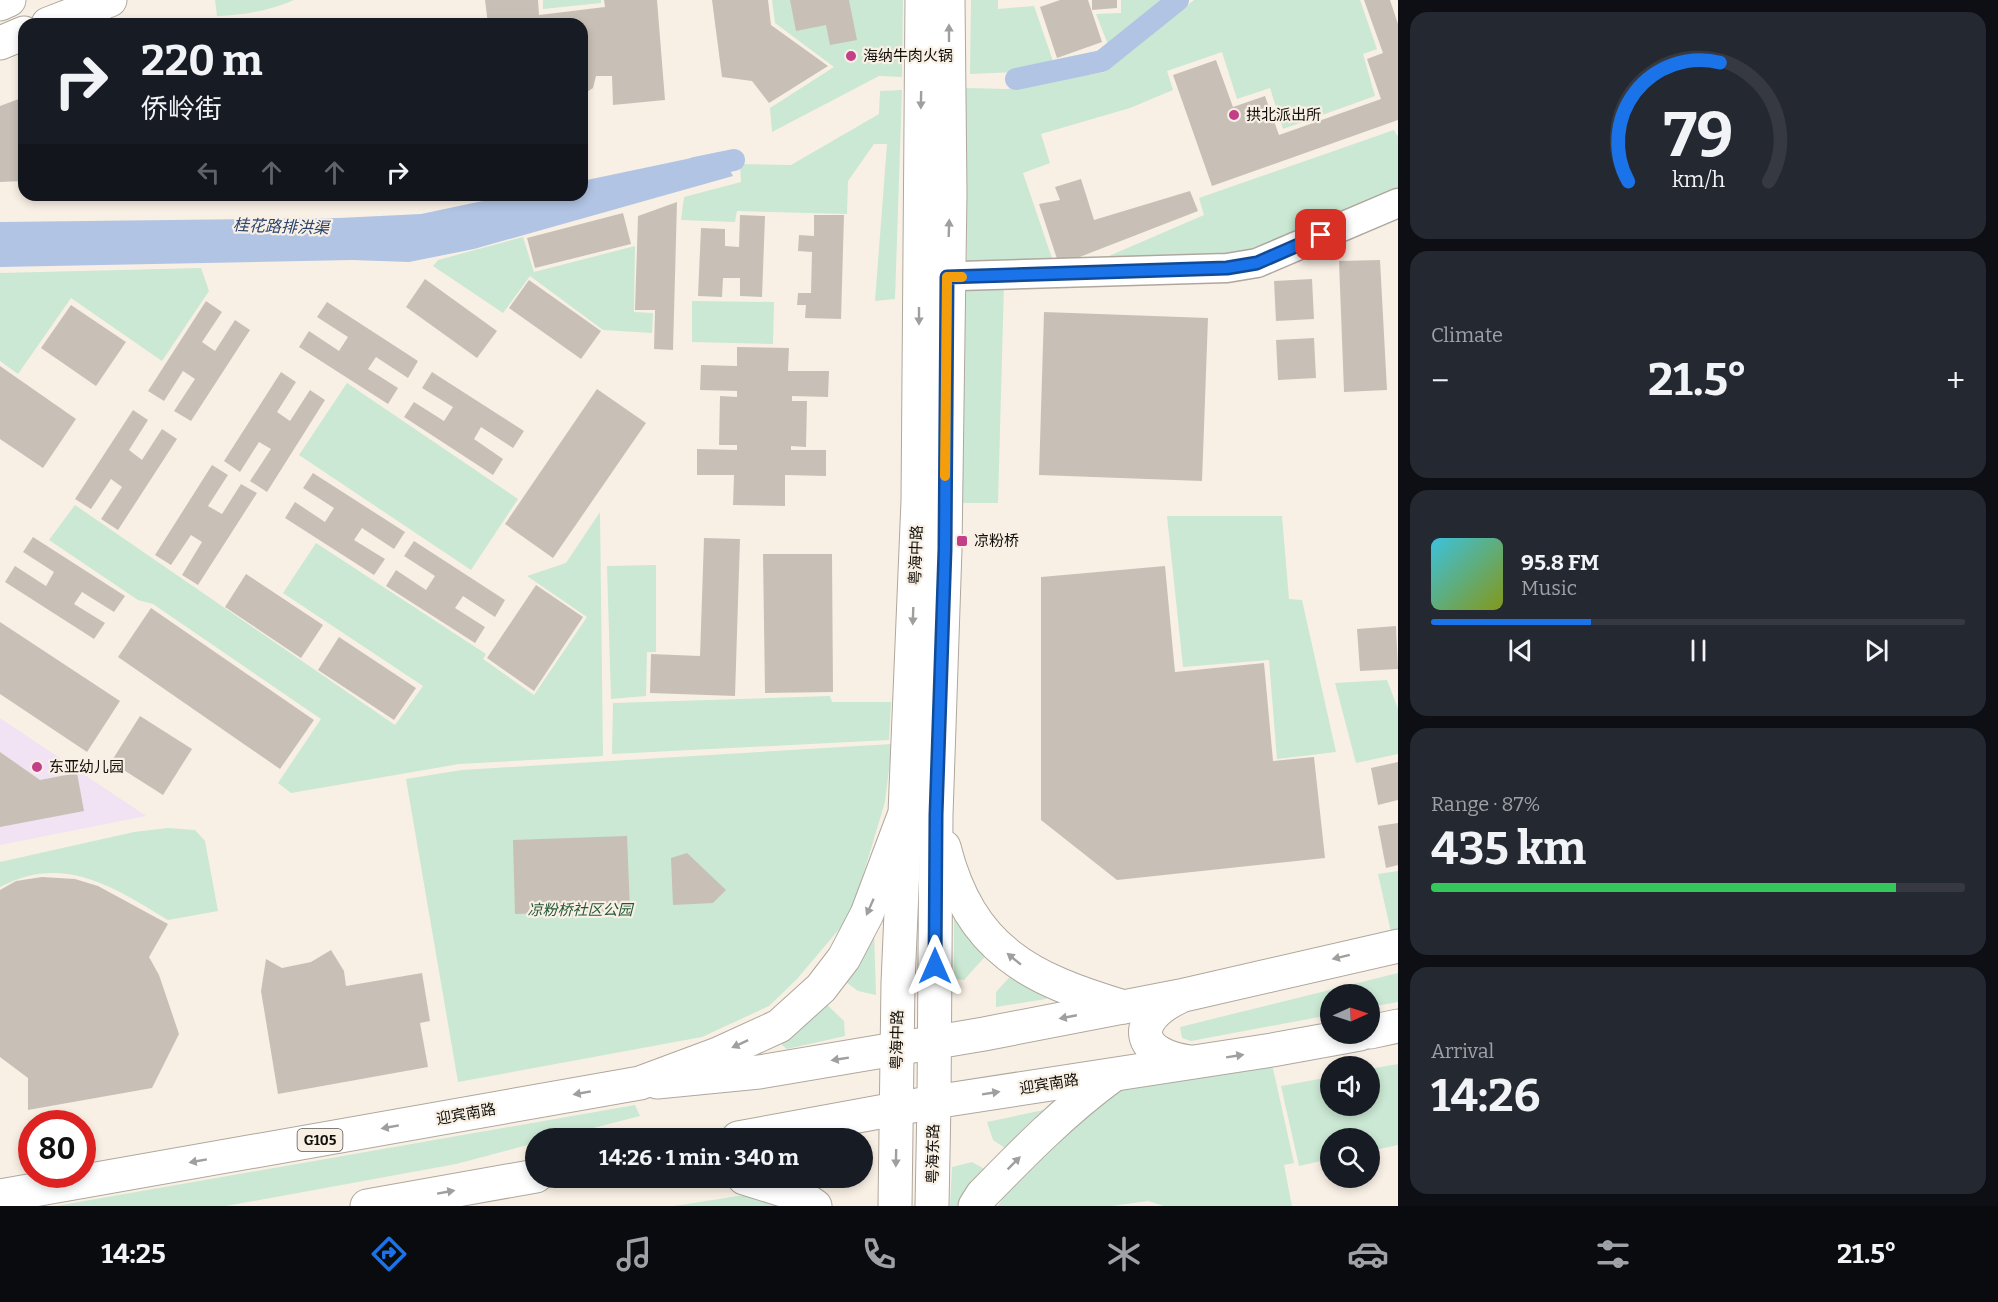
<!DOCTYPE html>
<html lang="en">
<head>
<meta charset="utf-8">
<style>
  :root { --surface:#171b24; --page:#242831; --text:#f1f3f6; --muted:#9ea1a6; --line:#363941; --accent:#1a73e8 }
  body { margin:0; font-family:Bitter,"Noto Sans SC",serif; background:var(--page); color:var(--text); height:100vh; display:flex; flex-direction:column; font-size:22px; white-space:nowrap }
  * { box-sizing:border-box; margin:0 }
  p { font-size:20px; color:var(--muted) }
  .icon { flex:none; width:33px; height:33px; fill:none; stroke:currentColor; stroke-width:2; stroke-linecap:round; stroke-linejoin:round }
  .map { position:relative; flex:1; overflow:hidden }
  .drawer { display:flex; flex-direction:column; gap:12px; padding:12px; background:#0d0f14; width:600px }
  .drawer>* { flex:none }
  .banner { position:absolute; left:18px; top:18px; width:570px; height:183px; border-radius:18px; box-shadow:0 3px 9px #0003; background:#171b24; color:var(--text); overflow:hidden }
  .needle { width:39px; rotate:87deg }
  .tools { position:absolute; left:1320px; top:984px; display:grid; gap:12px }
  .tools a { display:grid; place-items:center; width:60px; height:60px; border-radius:50%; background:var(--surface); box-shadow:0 3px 9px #0003; font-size:30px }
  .speed { position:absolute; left:18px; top:1110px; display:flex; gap:12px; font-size:30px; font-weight:700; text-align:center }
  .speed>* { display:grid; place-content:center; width:78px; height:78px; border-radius:50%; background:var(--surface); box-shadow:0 3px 9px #0003; line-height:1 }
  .speed .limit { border:9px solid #d22; background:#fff; color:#111 }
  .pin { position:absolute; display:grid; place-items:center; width:51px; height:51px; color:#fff; margin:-26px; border-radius:12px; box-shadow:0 3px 9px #0006 }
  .me { position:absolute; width:66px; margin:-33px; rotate:0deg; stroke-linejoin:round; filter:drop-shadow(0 0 4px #0008) }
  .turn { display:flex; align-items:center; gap:21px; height:126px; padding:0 24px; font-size:27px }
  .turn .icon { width:78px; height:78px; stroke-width:2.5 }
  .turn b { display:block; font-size:42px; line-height:51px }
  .lanes { display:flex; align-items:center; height:57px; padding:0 24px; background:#0003; justify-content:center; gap:30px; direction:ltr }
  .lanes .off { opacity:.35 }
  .big { font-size:45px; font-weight:700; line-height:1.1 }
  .drawer .card { flex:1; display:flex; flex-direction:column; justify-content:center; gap:9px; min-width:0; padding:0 21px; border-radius:18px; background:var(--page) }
  .drawer .dial { align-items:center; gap:0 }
  .dial svg { height:156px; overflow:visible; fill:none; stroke:var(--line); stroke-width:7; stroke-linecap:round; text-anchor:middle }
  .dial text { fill:var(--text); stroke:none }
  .song { display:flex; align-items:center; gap:18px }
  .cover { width:72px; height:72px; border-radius:9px; background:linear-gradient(135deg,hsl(190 70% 55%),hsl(70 70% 35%)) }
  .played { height:6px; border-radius:3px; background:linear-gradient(90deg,var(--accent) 30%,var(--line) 30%) }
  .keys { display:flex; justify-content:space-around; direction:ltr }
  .heat { display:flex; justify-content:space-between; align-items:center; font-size:33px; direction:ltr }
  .charge { height:9px; border-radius:4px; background:linear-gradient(90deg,#34c759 87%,var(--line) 0) }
  .trip { position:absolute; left:525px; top:1128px; width:348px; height:60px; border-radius:30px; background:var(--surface); box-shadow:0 3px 9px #0003; font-weight:700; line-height:60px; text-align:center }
  .tabs { display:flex; height:96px; justify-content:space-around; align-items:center; background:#090b0e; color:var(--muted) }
  .tabs .icon { width:42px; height:42px }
  .tabs .active { color:var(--accent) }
  .tabs b { font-size:27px; color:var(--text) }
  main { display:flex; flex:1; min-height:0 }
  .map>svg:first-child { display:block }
  .education { fill:#f1e2f4 }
  .green { fill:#cae8d3 }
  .water { fill:#b1c4e3 }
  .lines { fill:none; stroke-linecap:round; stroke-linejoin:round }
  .canal { stroke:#b1c4e3; stroke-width:22 }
  .building { fill:#c8c0b6 }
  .minor-casing { stroke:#afa79d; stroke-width:31 }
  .major-casing { stroke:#afa79d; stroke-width:35 }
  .highway-casing { stroke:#afa79d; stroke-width:35 }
  .minor { stroke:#fff; stroke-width:28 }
  .major { stroke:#fff; stroke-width:33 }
  .highway { stroke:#fff; stroke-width:33 }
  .oneway { fill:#a09f9d }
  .route-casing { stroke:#114b97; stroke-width:15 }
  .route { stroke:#1a73e8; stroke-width:10 }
  .slow { stroke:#f59e0b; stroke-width:10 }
  .poi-dot { fill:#c34088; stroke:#f9f0e5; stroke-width:2 }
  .labels { text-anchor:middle; stroke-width:4.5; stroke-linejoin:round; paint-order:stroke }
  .shield { fill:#f9f0e5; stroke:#57524c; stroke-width:1.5 }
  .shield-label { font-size:14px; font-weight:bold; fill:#110f0b }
  .poi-label { font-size:15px; fill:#110f0b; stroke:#f9f0e5; text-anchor:start }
  .street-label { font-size:15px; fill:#110f0b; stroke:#f9f0e5 }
  .park-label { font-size:15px; font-style:italic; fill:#225737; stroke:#f9f0e5 }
  .water-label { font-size:16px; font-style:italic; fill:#2a446e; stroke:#f9f0e5 }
</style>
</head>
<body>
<main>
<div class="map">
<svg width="1398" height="1206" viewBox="0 0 1398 1206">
  <rect width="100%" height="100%" fill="#f9f0e5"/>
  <!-- education -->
  <polygon class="education" points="0,718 146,816 0,845"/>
  <!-- green -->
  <g class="green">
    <path d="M215,0H294C269,11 244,15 217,16Z"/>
    <polygon points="543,0 601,0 601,3 543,9"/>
    <polygon points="772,0 903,0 902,77 879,76 772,132 770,108 834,67 775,23"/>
    <polygon points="971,0 998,0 998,9 1034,6 1053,61 1017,72 970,74"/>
    <polygon points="1121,0 1167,0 1109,47 1096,14 1121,13"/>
    <polygon points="1194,0 1360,0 1377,49 1363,54 1375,96 1283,129 1270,88 1237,99 1222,52 1167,71 1173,90 1130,108 1041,134 1050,163 1023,173 1054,264 967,267 966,88 1007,89 1105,72"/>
    <polygon points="902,90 895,299 875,301 887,144 874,144 848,181 847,214 737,211 735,222 681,220 684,197 741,182 740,164 791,165 879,114 880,91"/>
    <polygon points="1394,130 1398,137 1398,193 1225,260 1095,262 1204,215 1199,198"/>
    <polygon points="523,237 534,272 635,246 634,312 653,313 652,333 603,330 530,276 503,313 433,266 438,260"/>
    <polygon points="201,268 209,291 162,361 71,298 18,374 0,361 0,273"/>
    <polygon points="965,283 1004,284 998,503 962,503"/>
    <polygon points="692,301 774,302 773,344 692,342"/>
    <polygon points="347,383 518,499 471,570 299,455"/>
    <polygon points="75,505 395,725 423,686 283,593 316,543 486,654 483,659 534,695 587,617 527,576 566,563 600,512 603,756 459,764 291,793 278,783 321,719 153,604 138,600 49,540"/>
    <polygon points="1167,516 1282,516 1289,599 1302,600 1336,752 1277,759 1269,660 1183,667"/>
    <polygon points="656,565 656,652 647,652 646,696 611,699 607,566"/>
    <polygon points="1387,680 1398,709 1398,754 1356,763 1335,683"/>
    <polygon points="830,696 832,702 891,702 889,740 612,754 613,703"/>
    <polygon points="892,744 885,802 851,915 797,979 769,1006 702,1037 458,1082 406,779 462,770"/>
    <path d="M168,828L195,830L205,841L218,911L168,920C114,887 63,853 0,887V862L134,832Z"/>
    <polygon points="1398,871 1398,940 1393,941 1378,874"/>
    <polygon points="954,919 961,920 990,951 964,980 954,979"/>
    <polygon points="874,931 876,995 858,991 842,979"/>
    <polygon points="1015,971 1051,992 1046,999 996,1007 996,992"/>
    <polygon points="1398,973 1398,1002 1370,1007 1370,994 1330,994 1330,1015 1191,1041 1182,1038 1180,1027"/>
    <polygon points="823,1001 844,1021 845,1036 787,1049 782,1045 782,1036"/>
    <polygon points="1270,1055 1294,1163 1284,1165 1292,1206 1164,1206 1148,1201 1112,1206 998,1206 1025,1166 1104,1092"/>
    <polygon points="1398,1064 1398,1145 1370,1151 1370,1138 1330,1138 1330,1159 1299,1166 1281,1086 1330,1077 1330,1106 1370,1106 1370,1069"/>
    <polygon points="635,1105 640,1116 554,1138 536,1138 535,1143 456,1164 226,1206 56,1206"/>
    <polygon points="1053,1108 1011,1152 993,1140 987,1122"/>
    <polygon points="972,1162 990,1172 969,1206 950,1206 952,1167"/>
    <polygon points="795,1178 829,1178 818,1191"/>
    <polygon points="771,1191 807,1206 674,1206"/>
  </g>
  <!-- water -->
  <polygon class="water" points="720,152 733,176 474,249 409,262 352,260 0,267 0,222 339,218 421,214 511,195 582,195 582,181"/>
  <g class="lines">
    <!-- canal -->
    <g class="canal">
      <polyline points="1016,79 1102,61 1178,0"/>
      <polyline points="695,168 734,160"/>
    </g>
  </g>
  <!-- building -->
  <g class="building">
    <polygon points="485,0 538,0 539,15 605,7 604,0 657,0 665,100 613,105 612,76 596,76 593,88 582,95 582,24 488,24"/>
    <polygon points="712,0 768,0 771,25 828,66 769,103 752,81 722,77"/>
    <polygon points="790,0 849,0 857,40 830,45 826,25 796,31"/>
    <polygon points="1060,0 1088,0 1102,42 1057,58 1040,7"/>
    <polygon points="1092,0 1117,0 1117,8 1092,10"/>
    <polygon points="1364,0 1390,0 1398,24 1398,120 1212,186 1173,75 1216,60 1233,107 1265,96 1279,135 1381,99 1367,59 1383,53"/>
    <polygon points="24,97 24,181 0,182 0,106"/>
    <polygon points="1081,179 1094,220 1190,191 1198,211 1059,265 1039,204 1060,200 1055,187"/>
    <polygon points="677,202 673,350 654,349 655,310 635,310 638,216"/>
    <polygon points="623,213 631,244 535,268 527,238"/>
    <polygon points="740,215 765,216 762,297 740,296 740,278 723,278 722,297 698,296 701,228 725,229 725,246 739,247"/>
    <polygon points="814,215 844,215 841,319 805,318 806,305 797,305 798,293 811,293 812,252 798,251 799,235 814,236"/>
    <polygon points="1380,260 1387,390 1344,392 1339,261"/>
    <polygon points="425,279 497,331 477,358 406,307"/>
    <polygon points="1312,279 1314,319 1276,321 1274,281"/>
    <polygon points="529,280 601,331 581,359 509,308"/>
    <polygon points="206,301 222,312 202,342 215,351 235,320 250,330 191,421 174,411 195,379 183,371 164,401 148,391"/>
    <polygon points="327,302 418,361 408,378 376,357 368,369 398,388 388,404 299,347 309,331 339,351 348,337 317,317"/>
    <polygon points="71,305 126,342 96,386 41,348"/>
    <polygon points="1044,312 1208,318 1202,481 1039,475"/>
    <polygon points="1314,338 1316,378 1278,380 1276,340"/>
    <polygon points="737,347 789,348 788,371 829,371 828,397 792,396 792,401 807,401 806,447 791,446 791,450 826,450 826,476 785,475 785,506 733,505 734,475 697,475 697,449 737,450 737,445 719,445 720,396 737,397 737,391 700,390 701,365 737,366"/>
    <polygon points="0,366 76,419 43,468 0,439"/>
    <polygon points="281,372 296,382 277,412 290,421 310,390 325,400 267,492 250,481 271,449 259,442 240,472 224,461"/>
    <polygon points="432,372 524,431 513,448 481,427 474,439 503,459 493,475 404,417 414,402 444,421 453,407 422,388"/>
    <polygon points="597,389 646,423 553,558 505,524"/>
    <polygon points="133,410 148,420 129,450 142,460 162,429 177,439 118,530 101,519 122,487 111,479 91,509 75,499"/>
    <polygon points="212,465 228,475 208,506 222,514 241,484 257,493 198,585 182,575 202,542 191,535 171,565 155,555"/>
    <polygon points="313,473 405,532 394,549 362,528 354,540 385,559 374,575 285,518 295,502 325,522 334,508 303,488"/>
    <polygon points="33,537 125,596 114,612 82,592 74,604 105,623 94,639 5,582 15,566 46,586 54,572 23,552"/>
    <polygon points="704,538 740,539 735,696 650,693 651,654 700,656"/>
    <polygon points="414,541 505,600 495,617 463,596 455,608 485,627 475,643 386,586 396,570 426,590 435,576 404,556"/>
    <polygon points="763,554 832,554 833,692 765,693"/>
    <polygon points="1165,566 1175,672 1264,663 1273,761 1314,757 1325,858 1117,880 1041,820 1041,577"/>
    <polygon points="246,574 323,625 301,658 225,607"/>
    <polygon points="536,585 583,617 534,691 487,658"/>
    <polygon points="151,608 314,720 280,769 118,657"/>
    <polygon points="0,622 120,701 87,752 0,694"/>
    <polygon points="1396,626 1398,669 1360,671 1357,629"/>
    <polygon points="339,637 416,688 394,720 318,670"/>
    <polygon points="140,716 192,749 163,795 111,762"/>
    <polygon points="0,752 40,780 77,773 84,811 0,827"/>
    <polygon points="1398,762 1398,800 1378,805 1371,768"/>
    <polygon points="1398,823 1398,865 1386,868 1378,826"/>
    <polygon points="627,836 630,911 515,914 513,840"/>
    <polygon points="687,853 726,890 713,903 673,905 671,858"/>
    <polygon points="42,877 75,879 98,886 168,924 149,957 159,975 179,1034 152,1088 28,1110 28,1078 0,1057 0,890 16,881"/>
    <polygon points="331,950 344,971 346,986 422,973 430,1021 420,1023 428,1067 278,1094 261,991 266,959 282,968 311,962"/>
  </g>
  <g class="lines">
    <!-- minor casing -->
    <g class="minor-casing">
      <polyline id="minor" points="927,277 1227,268 1257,263 1398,203"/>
    </g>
    <!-- major casing -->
    <g class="major-casing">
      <g id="major">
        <polyline points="0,4 9,0"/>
        <polyline points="48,24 110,0"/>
        <polyline points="0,43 24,33"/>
        <path d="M1179,997C1129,1021 1137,1055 1190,1062"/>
        <polyline points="1370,1032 1398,1026"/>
        <polyline points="657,1082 759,1072 984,1034 1180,996 1398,946"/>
        <polyline points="895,1206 898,983 905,820"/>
        <polyline points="932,1206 934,1102 1272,1050 1360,1034"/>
        <path d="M975,1206L982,1195C1023,1153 1064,1111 1112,1076"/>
      </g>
    </g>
    <!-- highway casing -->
    <g class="highway-casing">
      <g id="highway">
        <path d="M944,847C970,950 1030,979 1124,1007"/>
        <polyline points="738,1138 934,1102 936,815 945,549 950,193 948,0"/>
        <polyline points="744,1178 799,1195 815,1206"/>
        <polyline points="0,1196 640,1083 718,1054 779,1026 821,988 844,958 867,914 905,813 918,501 922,0"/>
        <polyline points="367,1206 536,1176"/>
      </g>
    </g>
    <!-- minor -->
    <use href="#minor" class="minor"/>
    <!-- major -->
    <use href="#major" class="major"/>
    <!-- highway -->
    <use href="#highway" class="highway"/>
  </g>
  <!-- one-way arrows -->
  <defs><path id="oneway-solid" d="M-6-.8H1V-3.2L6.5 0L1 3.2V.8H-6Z" transform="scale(1.5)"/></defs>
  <g class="oneway">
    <use href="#oneway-solid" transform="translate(949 33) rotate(-90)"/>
    <use href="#oneway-solid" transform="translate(921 100) rotate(91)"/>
    <use href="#oneway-solid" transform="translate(949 228) rotate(-88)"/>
    <use href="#oneway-solid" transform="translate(919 316) rotate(90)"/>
    <use href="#oneway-solid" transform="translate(913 616) rotate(92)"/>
    <use href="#oneway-solid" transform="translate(870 907) rotate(114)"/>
    <use href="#oneway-solid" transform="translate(1341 957) rotate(166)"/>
    <use href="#oneway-solid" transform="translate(1014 959) rotate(-141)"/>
    <use href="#oneway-solid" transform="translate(1068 1017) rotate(169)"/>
    <use href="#oneway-solid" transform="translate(740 1044) rotate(155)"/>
    <use href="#oneway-solid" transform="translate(1235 1056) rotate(-9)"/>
    <use href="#oneway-solid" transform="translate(840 1059) rotate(171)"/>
    <use href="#oneway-solid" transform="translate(582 1093) rotate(170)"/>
    <use href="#oneway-solid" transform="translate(991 1093) rotate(-9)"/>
    <use href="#oneway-solid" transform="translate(390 1127) rotate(170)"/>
    <use href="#oneway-solid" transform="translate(896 1158) rotate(91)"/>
    <use href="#oneway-solid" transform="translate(198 1161) rotate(170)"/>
    <use href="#oneway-solid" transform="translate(1014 1163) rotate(-45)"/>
    <use href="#oneway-solid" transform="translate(446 1192) rotate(-10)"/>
  </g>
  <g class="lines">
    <!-- route casing -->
    <g class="route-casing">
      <polyline id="route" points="935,966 936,815 945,549 947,277 1227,268 1257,263 1321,235"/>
    </g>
    <!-- route -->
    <use href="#route" class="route"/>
    <!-- slow -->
    <polyline class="slow" points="945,476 947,277 962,277"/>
  </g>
  <!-- markers -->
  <g class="poi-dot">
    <circle cx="851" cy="56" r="6"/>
    <circle cx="1234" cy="115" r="6"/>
    <rect x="956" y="535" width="12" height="12" rx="3"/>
    <circle cx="37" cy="767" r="6"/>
  </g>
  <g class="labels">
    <!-- shield labels -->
    <rect class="shield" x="297.5" y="1129" width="45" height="22" rx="4.5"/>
    <g class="shield-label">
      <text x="320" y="1145">G105</text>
    </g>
    <!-- poi labels -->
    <g class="poi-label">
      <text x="863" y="61">海纳牛肉火锅</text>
      <text x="1246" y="120">拱北派出所</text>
      <text x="974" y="546">凉粉桥</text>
      <text x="49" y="772">东亚幼儿园</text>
    </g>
    <!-- street labels -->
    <g class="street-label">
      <text transform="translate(916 555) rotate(-88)" y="5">粤海中路</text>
      <text transform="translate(897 1040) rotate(-89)" y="5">粤海中路</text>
      <text transform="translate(1049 1084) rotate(-9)" y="5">迎宾南路</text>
      <text transform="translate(466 1114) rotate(-10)" y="5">迎宾南路</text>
      <text transform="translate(933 1154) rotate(-89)" y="5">粤海东路</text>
    </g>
    <!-- park labels -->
    <g class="park-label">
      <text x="580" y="915">凉粉桥社区公园</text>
    </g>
    <!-- water labels -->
    <g class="water-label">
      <text transform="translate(281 226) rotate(2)" y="6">桂花路排洪渠</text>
    </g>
  </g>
</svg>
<div class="tools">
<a><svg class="needle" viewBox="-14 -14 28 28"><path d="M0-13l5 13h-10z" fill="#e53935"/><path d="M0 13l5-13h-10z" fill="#9ea1a6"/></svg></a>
<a><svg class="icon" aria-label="sound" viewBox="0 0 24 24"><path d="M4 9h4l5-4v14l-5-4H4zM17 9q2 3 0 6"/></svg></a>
<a><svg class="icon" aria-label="search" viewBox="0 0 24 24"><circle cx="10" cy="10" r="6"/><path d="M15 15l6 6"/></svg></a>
</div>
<div class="speed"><div class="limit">80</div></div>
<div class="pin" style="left:1321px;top:235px;background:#d93025"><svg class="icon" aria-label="arrive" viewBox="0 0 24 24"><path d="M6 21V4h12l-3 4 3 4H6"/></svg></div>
<svg class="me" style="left:935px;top:966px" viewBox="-20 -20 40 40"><path d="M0-17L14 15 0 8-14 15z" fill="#1a73e8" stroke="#fff" stroke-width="4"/></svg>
<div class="trip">14:26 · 1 min · 340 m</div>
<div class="banner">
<div class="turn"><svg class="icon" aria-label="right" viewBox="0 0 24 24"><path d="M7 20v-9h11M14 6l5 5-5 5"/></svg><div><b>220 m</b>侨岭街</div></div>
<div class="lanes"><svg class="icon off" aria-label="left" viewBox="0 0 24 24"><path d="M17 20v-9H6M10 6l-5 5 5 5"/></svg><svg class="icon off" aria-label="ahead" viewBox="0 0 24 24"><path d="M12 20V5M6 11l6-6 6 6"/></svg><svg class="icon off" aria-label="ahead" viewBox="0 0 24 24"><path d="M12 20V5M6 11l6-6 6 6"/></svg><svg class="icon" aria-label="right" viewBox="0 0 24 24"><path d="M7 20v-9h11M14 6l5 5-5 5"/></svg></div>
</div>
</div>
<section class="drawer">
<div class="card dial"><svg viewBox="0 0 100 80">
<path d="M14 69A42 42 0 1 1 86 69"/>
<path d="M14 69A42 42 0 0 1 61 8" stroke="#1a73e8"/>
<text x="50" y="56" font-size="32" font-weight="700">79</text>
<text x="50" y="72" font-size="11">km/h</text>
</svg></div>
<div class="card"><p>Climate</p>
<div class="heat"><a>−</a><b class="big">21.5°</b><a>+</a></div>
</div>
<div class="card">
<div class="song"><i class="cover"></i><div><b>95.8 FM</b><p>Music</p></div></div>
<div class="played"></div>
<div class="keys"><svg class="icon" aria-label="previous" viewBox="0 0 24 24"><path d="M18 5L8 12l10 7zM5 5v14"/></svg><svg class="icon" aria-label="pause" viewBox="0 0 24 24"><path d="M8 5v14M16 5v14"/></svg><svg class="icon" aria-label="next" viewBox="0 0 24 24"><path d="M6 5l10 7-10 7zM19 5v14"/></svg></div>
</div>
<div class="card"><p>Range · 87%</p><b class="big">435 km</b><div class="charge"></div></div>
<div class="card"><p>Arrival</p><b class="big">14:26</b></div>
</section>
</main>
<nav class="tabs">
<b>14:25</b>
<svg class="icon active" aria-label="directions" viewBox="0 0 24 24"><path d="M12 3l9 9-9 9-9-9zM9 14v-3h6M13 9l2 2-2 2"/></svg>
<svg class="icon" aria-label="music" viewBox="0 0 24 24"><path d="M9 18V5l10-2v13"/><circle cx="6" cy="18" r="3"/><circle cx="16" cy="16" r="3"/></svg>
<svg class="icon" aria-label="phone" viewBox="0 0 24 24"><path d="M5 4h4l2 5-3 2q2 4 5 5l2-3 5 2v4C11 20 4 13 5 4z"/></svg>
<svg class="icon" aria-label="climate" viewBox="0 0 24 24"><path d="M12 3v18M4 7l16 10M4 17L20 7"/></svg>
<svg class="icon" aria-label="car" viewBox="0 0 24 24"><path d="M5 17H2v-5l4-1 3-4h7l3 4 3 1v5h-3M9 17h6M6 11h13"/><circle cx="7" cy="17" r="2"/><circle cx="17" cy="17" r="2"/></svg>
<svg class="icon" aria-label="filters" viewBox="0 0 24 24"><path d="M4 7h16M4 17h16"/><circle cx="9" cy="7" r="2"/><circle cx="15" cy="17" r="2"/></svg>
<b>21.5°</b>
</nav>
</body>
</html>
